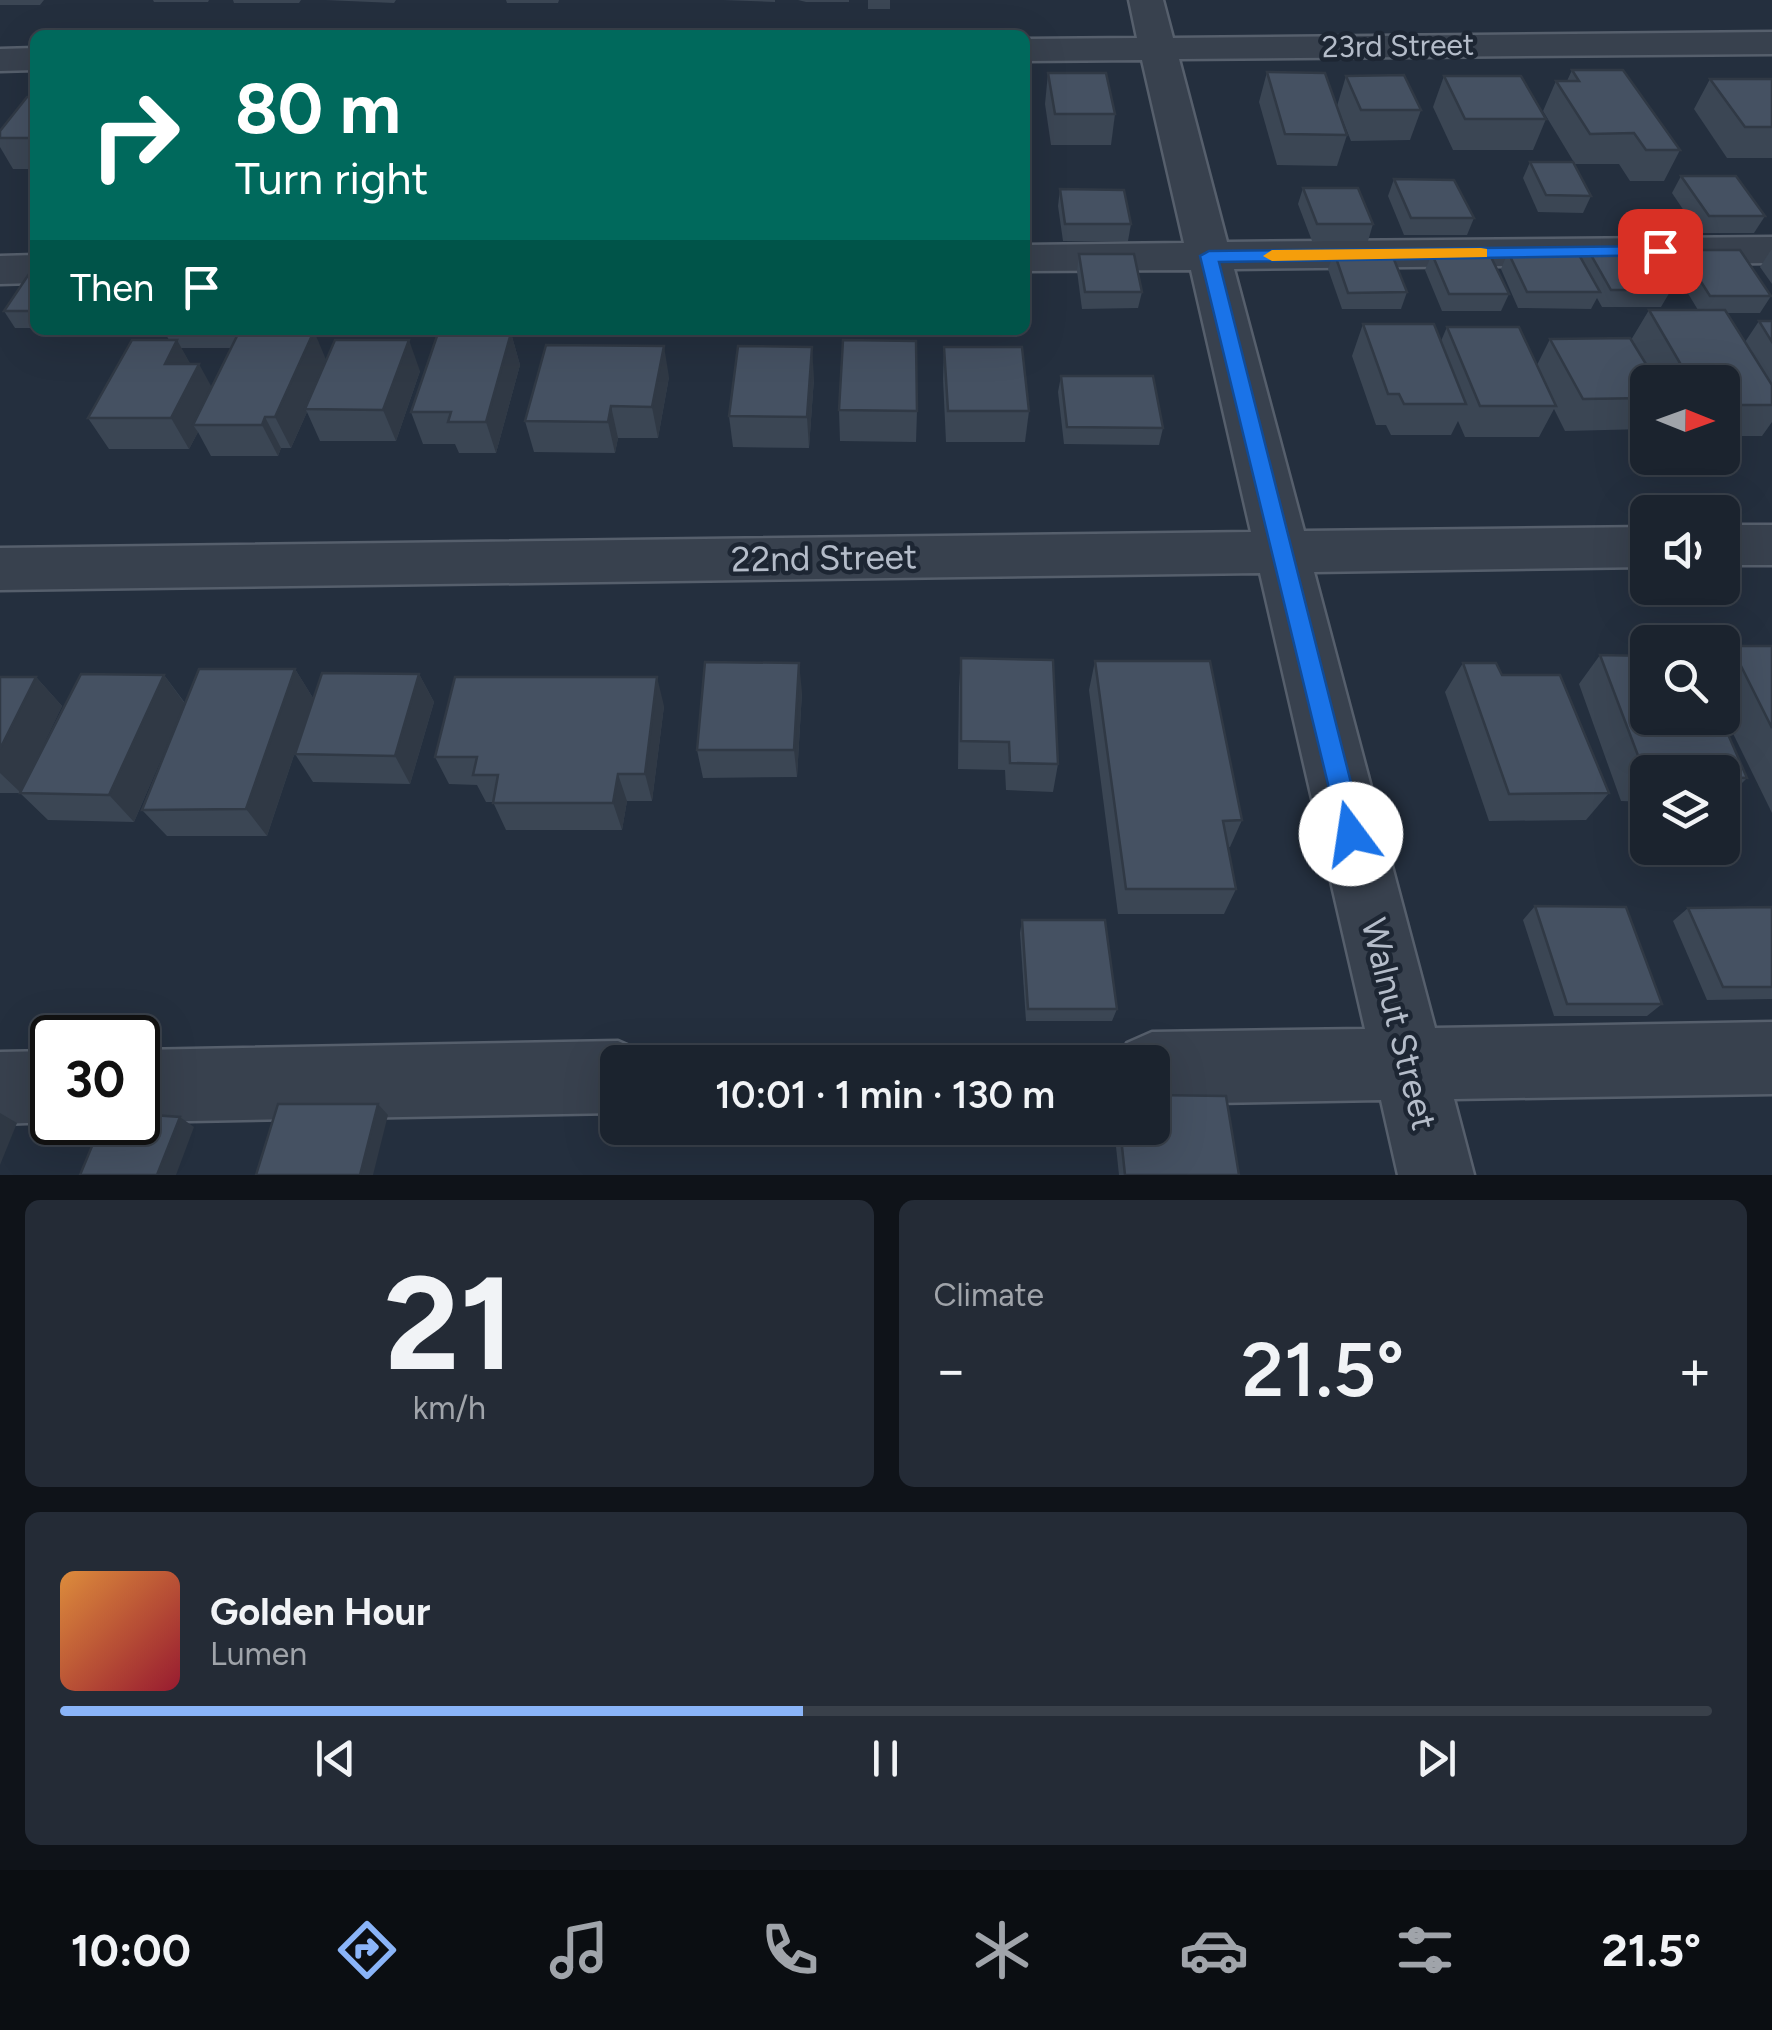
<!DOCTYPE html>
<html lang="en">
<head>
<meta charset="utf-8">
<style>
  :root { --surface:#1b232e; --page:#242b36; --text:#f1f3f6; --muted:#a0a4aa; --line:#39404a; --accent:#8ab4f8 }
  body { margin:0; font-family:Figtree,sans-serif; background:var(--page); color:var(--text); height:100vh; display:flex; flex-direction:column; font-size:38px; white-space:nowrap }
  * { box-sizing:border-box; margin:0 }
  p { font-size:32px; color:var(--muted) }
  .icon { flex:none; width:55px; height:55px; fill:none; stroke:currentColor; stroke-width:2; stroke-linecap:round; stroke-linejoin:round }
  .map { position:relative; height:1175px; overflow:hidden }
  .sheet { display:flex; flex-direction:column; gap:25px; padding:25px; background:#0f1319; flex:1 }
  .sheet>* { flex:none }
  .guide { position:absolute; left:30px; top:30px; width:1000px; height:305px; border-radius:15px; box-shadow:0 10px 40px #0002,0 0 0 2px var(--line); background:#00695c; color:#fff; overflow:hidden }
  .needle { width:65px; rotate:91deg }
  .fabs { position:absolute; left:1630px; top:365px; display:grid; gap:20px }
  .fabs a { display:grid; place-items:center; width:110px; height:110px; border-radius:15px; background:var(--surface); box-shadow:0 10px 40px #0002,0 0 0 2px var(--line); font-size:50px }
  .speed { position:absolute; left:30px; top:1015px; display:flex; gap:20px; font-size:50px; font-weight:700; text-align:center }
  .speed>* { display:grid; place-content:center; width:130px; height:130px; border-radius:50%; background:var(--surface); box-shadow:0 10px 40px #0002,0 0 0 2px var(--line); line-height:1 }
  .speed .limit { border:5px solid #111; border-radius:15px; background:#fff; color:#111 }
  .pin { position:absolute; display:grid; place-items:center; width:85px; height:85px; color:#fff; margin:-42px; border-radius:20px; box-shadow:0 5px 15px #0006 }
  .me { position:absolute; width:110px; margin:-55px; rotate:346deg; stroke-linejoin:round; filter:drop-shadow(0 0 8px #0008) }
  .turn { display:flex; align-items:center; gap:35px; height:210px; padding:0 40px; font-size:45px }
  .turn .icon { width:130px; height:130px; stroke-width:2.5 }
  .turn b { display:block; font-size:70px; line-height:85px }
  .then { display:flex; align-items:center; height:95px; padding:0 40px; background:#0003; gap:20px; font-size:38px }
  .big { font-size:75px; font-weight:600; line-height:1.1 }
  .sheet .widget { flex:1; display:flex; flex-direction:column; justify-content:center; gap:15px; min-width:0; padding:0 35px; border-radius:15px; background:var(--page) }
  .sheet .dial { align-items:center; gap:0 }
  .dial b { font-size:130px; line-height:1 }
  .song { display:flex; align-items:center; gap:30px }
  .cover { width:120px; height:120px; border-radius:15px; background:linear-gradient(135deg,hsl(30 70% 55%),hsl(350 70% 35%)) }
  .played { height:10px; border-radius:5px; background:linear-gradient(90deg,var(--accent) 45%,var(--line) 45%) }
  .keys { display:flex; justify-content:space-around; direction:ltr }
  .heat { display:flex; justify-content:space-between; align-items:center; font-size:55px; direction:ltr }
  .sheet .tiles { flex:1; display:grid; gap:25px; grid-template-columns:1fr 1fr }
  .widget:last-child { grid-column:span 2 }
  .trip { position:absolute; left:600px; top:1045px; width:570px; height:100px; border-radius:15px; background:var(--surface); box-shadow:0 10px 40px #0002,0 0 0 2px var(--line); font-weight:600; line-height:100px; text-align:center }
  .dock { display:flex; height:160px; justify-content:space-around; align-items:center; background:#0b0e12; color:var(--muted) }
  .dock .icon { width:70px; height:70px }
  .dock .on { color:var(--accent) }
  .dock b { font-size:45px; color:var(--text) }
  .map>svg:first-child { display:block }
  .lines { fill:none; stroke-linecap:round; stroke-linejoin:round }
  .minor-casing { stroke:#565f6c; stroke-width:5 }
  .minor { fill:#38414e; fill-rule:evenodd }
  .wall { fill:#3b4654; fill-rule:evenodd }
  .shaded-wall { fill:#303945 }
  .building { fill:#455162; stroke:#303945; stroke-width:2.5 }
  .route { fill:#1a73e8; stroke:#114b97; stroke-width:2.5 }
  .slow { fill:#f59e0b }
  .labels { text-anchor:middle; stroke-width:9; stroke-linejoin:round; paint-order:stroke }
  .far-street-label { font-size:30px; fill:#b4bcc9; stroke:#1d2633 }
  .street-label { font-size:35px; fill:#b4bcc9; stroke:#1d2633 }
</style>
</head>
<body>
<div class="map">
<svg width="1772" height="1175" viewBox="0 0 1772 1175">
  <rect width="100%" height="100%" fill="#242f3e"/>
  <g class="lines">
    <!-- minor casing -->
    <g class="minor-casing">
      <g id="minor">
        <polygon points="1129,0 1163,0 1173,38 1772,32 1772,54 1179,59 1227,242 1772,237 1772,263 1234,269 1304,531 1648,527 1648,567 1314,572 1435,1028 1772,1022 1772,1094 1454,1099 1474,1175 1398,1175 1381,1100 1152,1104 1152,1062 1118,1062 1127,1043 1152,1032 1365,1029 1260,573 0,590 0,548 1251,532 1191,270 1025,271 1025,245 1184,243 1142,60 1025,61 1025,39 1137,38"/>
        <polygon points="35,48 35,70 0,71 0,49"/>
        <polygon points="35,255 35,283 0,284 0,256"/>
        <rect x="1722" y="525" width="50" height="40"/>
        <polygon points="618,1041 643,1052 648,1062 618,1062 618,1113 138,1122 138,1050"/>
        <polygon points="52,1051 54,1122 0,1124 0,1052"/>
      </g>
    </g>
    <!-- minor -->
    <use href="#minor" class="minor"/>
  </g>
  <!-- wall -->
  <g class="wall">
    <polygon points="0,0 44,0 40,5 0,5"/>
    <polygon points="153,0 209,0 208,2 154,2"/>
    <polygon points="233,0 301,0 299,3 234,3"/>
    <polygon points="325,0 396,0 394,3"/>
    <polygon points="506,0 559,0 558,3 507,3"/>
    <polygon points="723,0 775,0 775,2"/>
    <polygon points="798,0 849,0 849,2 806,2"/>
    <rect x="868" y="0" width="22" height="9"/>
    <polygon points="1572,70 1680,150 1664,181 1630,181 1619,164 1575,164 1543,111 1556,81 1567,81"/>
    <polygon points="1267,72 1347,135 1337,166 1277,165 1259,102"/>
    <polygon points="1048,73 1115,114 1111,145 1051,145 1045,104"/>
    <polygon points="1346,76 1421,110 1410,140 1351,141 1337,106"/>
    <polygon points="1444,76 1546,119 1533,150 1453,150 1433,107"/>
    <polygon points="1710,79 1772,79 1772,158 1727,158 1694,109"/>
    <polygon points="35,97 35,169 13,169 0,147 0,131"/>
    <polygon points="1530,162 1591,196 1583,213 1538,212 1523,178"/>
    <polygon points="1681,176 1765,216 1754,233 1699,233 1672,193"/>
    <polygon points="1394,179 1474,218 1467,235 1404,235 1388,196"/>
    <polygon points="1303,188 1373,224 1368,241 1312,241 1298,204"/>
    <polygon points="1060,189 1131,224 1128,241 1063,241 1058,206"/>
    <polygon points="1587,248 1671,290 1661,307 1602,307 1597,298 1591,309 1518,308 1501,269 1508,252 1581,259"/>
    <polygon points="1681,250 1771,296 1760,313 1726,313 1745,342 1759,321 1772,321 1772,422 1762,436 1722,436 1722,382 1648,382 1646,429 1565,431 1554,409 1539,437 1465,437 1458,421 1451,435 1391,435 1386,425 1376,425 1352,356 1363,324 1441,341 1447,327 1537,365 1550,339 1631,340 1649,310 1698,310 1672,267"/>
    <polygon points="1771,250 1772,250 1772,284 1760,267"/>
    <polygon points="1334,252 1407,292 1401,309 1342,309 1328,269"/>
    <polygon points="1079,254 1142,292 1138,308 1082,309 1077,271"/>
    <polygon points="1432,254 1509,294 1501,311 1442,311 1425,270"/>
    <polygon points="1025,263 1030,303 1028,319 1025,319"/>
    <polygon points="35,268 35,328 15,328 4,311"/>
    <path d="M296,330L326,360L420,371L396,441H320L307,412L291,448H281L278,456H211L198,432L189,449H109L88,418L169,340L164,331ZM181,348H231L212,388L190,364Z"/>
    <polygon points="511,333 520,365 496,453 459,453 455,444 423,444 411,412"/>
    <polygon points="944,347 1029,411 1025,442 946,442 943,379"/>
    <polygon points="1061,376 1163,428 1159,445 1064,444 1058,392"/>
    <polygon points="669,377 658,438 618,438 615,453 534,452 525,421"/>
    <polygon points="814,378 809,448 733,447 729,416"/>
    <polygon points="839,410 917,411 916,442 840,441"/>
    <polygon points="1731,646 1772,646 1772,813 1722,711 1722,656"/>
    <polygon points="1600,655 1747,778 1722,803 1722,772 1648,772 1648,802 1621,801 1579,684"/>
    <polygon points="961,658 1058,764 1053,792 1006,790 1005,770 958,769 959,687"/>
    <polygon points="1095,661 1242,820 1230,847 1228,847 1236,889 1224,914 1118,914 1089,690"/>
    <polygon points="1463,663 1502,675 1609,793 1586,820 1489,821 1445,692"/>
    <polygon points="295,669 313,698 267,836 167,836 142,810 181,713 134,822 48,820 20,793 0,793 0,677 36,677 62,706 26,780 164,675 185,703"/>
    <polygon points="419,674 434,702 410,784 313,782 295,754"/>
    <polygon points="802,692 797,777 703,778 697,750"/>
    <polygon points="664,706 652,801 627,801 622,830 506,830 493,802 486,802 477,785 449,784 435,757"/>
    <polygon points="1535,906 1662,1004 1647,1016 1554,1016 1523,920"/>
    <polygon points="1772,907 1772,999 1707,1000 1673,921 1688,908"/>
    <polygon points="1022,920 1117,1009 1112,1021 1026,1021 1020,933"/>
    <polygon points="1114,1128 1152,1128 1239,1175 1119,1175"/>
  </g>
  <!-- shaded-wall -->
  <g class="shaded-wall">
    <polygon points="314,331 327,362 305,409 307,412 291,448 275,417"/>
    <polygon points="511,333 520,365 496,453 486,422"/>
    <polygon points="177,340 195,372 199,364 216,395 193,425 198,432 189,449 171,418 165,364"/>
    <polygon points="409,340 420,371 396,441 383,410"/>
    <polygon points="664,346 669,377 658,438 652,407"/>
    <polygon points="812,347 814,378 809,448 807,417"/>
    <polygon points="611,406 618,438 615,453 608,422"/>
    <polygon points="265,417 281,448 278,456 262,425"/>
    <polygon points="799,663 802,692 797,777 794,750"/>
    <polygon points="295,669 313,698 267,836 246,809"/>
    <polygon points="419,674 434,702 410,784 395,756"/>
    <polygon points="164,675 185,704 134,822 109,795"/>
    <polygon points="36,677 62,706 21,793 0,773 0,749"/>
    <polygon points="657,677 664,706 652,801 645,774"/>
    <polygon points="618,774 627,801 622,830 613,803"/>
    <polygon points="378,1104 388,1115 373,1175 360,1175"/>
    <polygon points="0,1113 17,1123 0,1165"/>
    <polygon points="180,1117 194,1127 176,1175 157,1175"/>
  </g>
  <!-- building -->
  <g class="building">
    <polygon points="1572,70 1623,70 1680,150 1646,150 1634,133 1590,134 1556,81 1579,81"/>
    <polygon points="1267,72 1325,73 1347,135 1285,134"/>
    <polygon points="1048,73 1106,73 1115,114 1055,114"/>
    <polygon points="1404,75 1421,110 1361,110 1346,76"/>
    <polygon points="1444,76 1521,76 1546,119 1465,119"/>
    <polygon points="1710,79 1772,79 1772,127 1745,127"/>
    <polygon points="27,97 35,97 35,138 0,138 0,131"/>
    <polygon points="1530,162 1573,162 1591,196 1546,195"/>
    <polygon points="1681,176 1736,176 1765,216 1709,216"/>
    <polygon points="1394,179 1454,180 1474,218 1411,218"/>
    <polygon points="1303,188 1358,188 1373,224 1317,224"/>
    <polygon points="1060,189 1124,190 1131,224 1065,224"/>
    <polygon points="1587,248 1646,248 1671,290 1611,290"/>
    <polygon points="1681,250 1740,250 1771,296 1710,296"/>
    <polygon points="1334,252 1391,252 1407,292 1348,293"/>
    <polygon points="1508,252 1578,253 1600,292 1527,292"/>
    <polygon points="1489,253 1509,294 1449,294 1432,254"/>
    <polygon points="1079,254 1134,254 1142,292 1085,292"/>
    <polygon points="1025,263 1026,263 1030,303 1025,303"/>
    <polygon points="33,268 35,268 35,311 4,311"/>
    <polygon points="1649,310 1725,310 1772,385 1772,405 1738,405 1731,392 1722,392 1722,382 1691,382"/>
    <polygon points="1759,321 1772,321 1772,342"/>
    <polygon points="1363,324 1434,324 1466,404 1404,404 1399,394 1388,394"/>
    <polygon points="1447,327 1519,327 1556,406 1480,406"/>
    <polygon points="240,330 314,331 275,417 265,417 262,425 193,425"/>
    <polygon points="438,333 511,333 486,422 448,422 451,412 411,412"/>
    <polygon points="1630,338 1657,382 1648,382 1648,398 1583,399 1550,339"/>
    <polygon points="132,340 177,340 165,364 199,364 171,418 88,418"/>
    <polygon points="335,340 409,340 383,410 305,409"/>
    <polygon points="843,340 916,341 917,411 839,410"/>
    <polygon points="546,345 664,346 652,407 611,406 608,422 525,421"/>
    <polygon points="738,346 812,347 807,417 729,416"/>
    <polygon points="944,347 1022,347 1029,411 948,411"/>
    <polygon points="1061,376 1153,376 1163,428 1067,427"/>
    <polygon points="1731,646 1772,646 1772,728"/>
    <polygon points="1600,655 1648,656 1648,718 1721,718 1747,778 1722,777 1722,772 1648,772 1648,774 1645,774"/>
    <polygon points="961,658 1053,660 1058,764 1010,763 1009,742 961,741"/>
    <polygon points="1095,661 1210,661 1242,820 1223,821 1236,889 1126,889"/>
    <polygon points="705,662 799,663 794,750 697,750"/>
    <polygon points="1463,663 1496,663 1502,675 1560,675 1609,793 1509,794"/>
    <polygon points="199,669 295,669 246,809 142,810"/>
    <polygon points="322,673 419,674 395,756 295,754"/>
    <polygon points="81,674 164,675 109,795 20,793"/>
    <polygon points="0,677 36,677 0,749"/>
    <polygon points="455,677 657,677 645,774 618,774 613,803 493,803 498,775 473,775 477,757 435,757"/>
    <polygon points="1535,906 1626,907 1662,1004 1567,1004"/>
    <polygon points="1772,907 1772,987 1723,987 1688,908"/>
    <polygon points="1022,920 1105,920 1117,1009 1028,1009"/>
    <polygon points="1152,1095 1226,1096 1239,1175 1125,1175 1120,1128 1152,1128"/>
    <polygon points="278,1104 378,1104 360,1175 256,1175"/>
    <polygon points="138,1114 180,1117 157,1175 80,1175 102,1122 138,1122"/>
  </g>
  <!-- route -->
  <polygon class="route" points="1660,246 1669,251 1666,255 1219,262 1364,834 1360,842 1342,842 1200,256 1209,251"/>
  <!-- slow -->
  <polygon class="slow" points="1481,248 1487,249 1487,257 1272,261 1263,256 1272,250"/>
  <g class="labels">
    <!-- far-street labels -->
    <g class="far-street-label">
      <text transform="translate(1398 46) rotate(-1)" y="10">23rd Street</text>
    </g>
    <!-- street labels -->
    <g class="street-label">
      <text transform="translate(824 558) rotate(-1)" y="12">22nd Street</text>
      <text transform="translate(1399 1024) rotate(76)" y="12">Walnut Street</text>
    </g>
  </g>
</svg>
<div class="fabs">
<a><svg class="needle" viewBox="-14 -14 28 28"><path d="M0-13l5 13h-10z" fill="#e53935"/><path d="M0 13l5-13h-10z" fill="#a0a4aa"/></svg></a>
<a><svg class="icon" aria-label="sound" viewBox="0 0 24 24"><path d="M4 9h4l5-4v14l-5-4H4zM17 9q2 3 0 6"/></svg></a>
<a><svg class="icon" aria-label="search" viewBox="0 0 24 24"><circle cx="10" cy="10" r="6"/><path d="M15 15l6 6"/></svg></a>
<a><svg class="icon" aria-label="layers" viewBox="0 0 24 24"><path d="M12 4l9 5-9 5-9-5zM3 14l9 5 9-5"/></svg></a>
</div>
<div class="speed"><div class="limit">30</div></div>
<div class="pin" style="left:1660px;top:251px;background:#d93025"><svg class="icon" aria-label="arrive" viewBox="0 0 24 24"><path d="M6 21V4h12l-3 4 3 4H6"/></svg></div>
<svg class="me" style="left:1351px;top:834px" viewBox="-20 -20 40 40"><circle r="19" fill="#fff"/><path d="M0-13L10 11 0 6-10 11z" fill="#1a73e8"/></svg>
<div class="trip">10:01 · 1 min · 130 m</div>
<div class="guide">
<div class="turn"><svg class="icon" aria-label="right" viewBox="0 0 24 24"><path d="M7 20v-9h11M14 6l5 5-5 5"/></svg><div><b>80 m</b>Turn right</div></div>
<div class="then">Then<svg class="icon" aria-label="arrive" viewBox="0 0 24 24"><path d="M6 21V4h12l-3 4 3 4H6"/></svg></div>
</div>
</div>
<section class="sheet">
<div class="tiles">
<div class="widget dial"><b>21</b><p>km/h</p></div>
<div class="widget"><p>Climate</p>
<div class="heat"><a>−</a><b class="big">21.5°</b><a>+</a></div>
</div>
<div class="widget">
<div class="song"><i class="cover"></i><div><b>Golden Hour</b><p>Lumen</p></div></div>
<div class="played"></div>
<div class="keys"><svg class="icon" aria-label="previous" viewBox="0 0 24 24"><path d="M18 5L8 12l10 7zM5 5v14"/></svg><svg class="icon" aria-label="pause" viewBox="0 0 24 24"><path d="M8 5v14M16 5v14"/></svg><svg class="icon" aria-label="next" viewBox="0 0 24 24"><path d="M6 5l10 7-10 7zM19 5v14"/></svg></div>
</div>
</div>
</section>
<nav class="dock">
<b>10:00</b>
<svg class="icon on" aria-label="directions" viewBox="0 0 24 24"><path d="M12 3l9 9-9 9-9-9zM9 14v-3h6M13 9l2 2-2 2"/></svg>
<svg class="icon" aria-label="music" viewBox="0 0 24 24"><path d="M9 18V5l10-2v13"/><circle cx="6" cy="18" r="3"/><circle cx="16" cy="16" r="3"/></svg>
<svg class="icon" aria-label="phone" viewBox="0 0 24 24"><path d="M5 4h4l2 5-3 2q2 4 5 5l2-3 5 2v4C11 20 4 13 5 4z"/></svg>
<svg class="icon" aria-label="climate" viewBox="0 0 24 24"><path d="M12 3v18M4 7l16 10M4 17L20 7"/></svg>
<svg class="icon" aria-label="car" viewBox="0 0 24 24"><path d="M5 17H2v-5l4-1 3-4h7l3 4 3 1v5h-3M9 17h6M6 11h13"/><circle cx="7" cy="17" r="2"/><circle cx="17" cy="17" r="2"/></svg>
<svg class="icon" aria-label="filters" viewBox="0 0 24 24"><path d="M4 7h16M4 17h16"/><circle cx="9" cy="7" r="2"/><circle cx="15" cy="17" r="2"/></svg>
<b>21.5°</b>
</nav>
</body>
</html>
